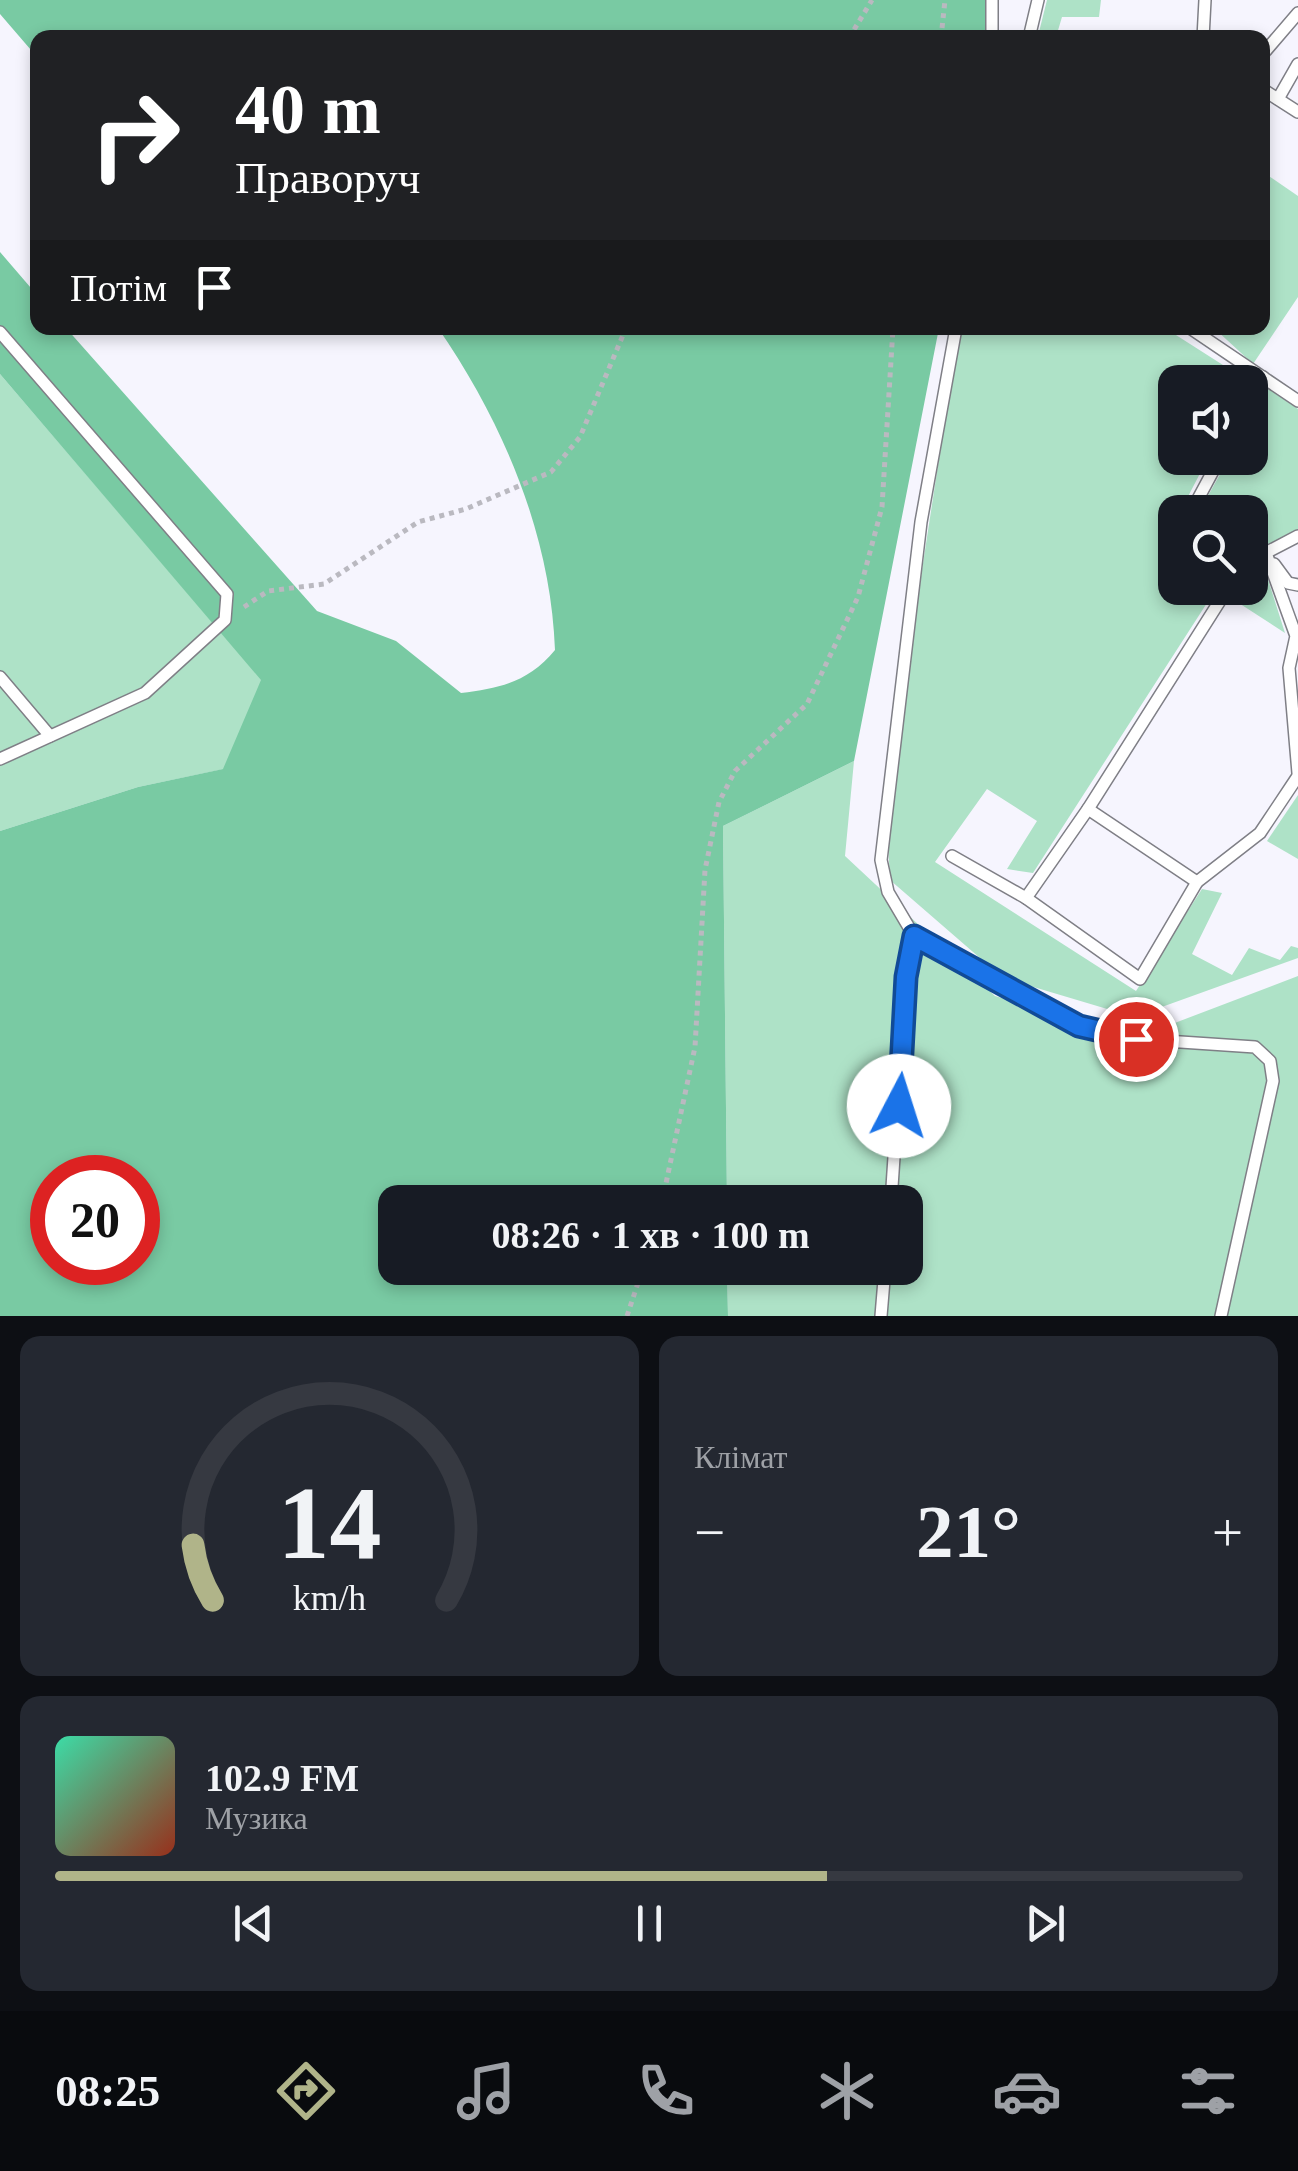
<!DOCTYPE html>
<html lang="uk">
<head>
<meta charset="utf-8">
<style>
  :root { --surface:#171b24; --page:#242831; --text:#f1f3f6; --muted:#9ea1a6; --line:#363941; --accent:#b0b489 }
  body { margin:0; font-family:Georgia,serif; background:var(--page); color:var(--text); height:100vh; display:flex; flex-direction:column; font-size:38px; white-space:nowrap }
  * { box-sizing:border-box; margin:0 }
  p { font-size:32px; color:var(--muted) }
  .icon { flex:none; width:55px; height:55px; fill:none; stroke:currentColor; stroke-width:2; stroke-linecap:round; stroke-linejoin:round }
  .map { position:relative; height:1316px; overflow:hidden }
  .drawer { display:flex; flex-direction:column; gap:20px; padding:20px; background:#0d0f14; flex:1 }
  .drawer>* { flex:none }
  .guide { position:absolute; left:30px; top:30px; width:1240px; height:305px; border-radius:20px; box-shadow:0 5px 15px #0003; background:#202124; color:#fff; overflow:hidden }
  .buttons { position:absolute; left:1158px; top:365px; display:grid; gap:20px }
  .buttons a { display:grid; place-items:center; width:110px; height:110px; border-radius:20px; background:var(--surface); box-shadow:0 5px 15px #0003; font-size:50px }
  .speed { position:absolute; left:30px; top:1155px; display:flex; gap:20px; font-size:50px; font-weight:700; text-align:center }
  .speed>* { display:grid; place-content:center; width:130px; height:130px; border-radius:50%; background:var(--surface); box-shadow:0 5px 15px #0003; line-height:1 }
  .speed .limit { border:15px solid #d22; background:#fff; color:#111 }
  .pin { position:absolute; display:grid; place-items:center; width:85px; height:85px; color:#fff; margin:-42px; border:5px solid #fff; border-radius:50%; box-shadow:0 2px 10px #0007 }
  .me { position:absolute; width:110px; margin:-55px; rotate:5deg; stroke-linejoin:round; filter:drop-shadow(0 0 8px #0008) }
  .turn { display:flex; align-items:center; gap:35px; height:210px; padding:0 40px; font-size:45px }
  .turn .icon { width:130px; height:130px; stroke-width:2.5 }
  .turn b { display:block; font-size:70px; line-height:85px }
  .then { display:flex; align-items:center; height:95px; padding:0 40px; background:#0003; gap:20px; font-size:38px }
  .big { font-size:75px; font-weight:700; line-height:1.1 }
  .drawer .widget { flex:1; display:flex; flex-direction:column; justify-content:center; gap:15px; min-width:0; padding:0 35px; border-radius:20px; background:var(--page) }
  .drawer .dial { align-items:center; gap:0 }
  .dial svg { height:260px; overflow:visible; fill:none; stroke:var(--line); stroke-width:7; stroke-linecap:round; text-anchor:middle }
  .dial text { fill:var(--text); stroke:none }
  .song { display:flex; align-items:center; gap:30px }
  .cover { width:120px; height:120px; border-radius:15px; background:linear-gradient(135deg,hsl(160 70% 55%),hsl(10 70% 35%)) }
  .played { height:10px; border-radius:5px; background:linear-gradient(90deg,var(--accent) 65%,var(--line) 65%) }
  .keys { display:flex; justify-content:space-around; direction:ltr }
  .heat { display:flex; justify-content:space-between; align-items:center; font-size:55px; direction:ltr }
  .drawer .tiles { flex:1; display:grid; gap:20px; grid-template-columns:1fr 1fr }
  .widget:last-child { grid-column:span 2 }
  .trip { position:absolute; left:378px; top:1185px; width:545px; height:100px; border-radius:20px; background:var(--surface); box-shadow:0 5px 15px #0003; font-weight:700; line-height:100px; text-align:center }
  .dock { display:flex; height:160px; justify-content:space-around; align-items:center; background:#090b0e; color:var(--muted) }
  .dock .icon { width:70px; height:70px }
  .dock .current { color:var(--accent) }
  .dock b { font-size:45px; color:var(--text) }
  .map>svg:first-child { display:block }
  .green { fill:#aee2c7 }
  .forest { fill:#79caa3; fill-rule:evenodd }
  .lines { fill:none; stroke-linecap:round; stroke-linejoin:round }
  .lane-casing { stroke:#7f7f86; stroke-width:14 }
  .path { stroke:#bab9c0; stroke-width:5; stroke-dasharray:5 5; stroke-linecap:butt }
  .lane { stroke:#fff; stroke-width:11 }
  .route-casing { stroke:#114b97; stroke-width:25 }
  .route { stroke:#1a73e8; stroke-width:18 }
</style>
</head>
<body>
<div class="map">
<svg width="1298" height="1316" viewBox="0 0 1298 1316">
  <rect width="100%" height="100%" fill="#f6f5fe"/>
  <!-- green -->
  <g class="green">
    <polygon points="1047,0 1101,0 1099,17 1062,17 1056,37 1038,36"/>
    <polygon points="1263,172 1298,196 1298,297 1253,364 1214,328 1262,328"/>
    <polygon points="959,328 1165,328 1248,381 1175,382 1175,458 1208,458 1180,512 1175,512 1175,588 1216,589 1033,873 1007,869 1037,821 987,789 935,862 1136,991 1202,889 1222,893 1192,954 1232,975 1249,948 1280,960 1291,946 1298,948 1298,958 1134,1017 1003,978 890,880 888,842 911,642"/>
    <polygon points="0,374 262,680 224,769 138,787 0,831"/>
    <polygon points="1266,387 1298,409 1298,529 1250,554 1250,512 1199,512 1229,458 1250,458 1250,418"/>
    <polygon points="1264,567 1285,633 1231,598 1237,588 1250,588 1250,571"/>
    <polygon points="854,761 845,856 995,996 1138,1037 1298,976 1298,1316 728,1316 727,1268 905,1268 905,1202 727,1202 723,826"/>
    <polygon points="1298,795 1298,859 1267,841"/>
  </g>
  <!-- forest -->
  <g class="forest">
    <polygon points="0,0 992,0 989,37 38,38 37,57 0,14"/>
    <path d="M0,252L37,295L38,328H66L317,611L396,641L461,693C500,688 529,682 555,650C551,535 503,422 438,328H939L854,761L723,826L727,1202H395V1268H727L728,1316H0V831L138,787L223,769L261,680L0,374ZM52,1178H138V1262H52Z"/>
  </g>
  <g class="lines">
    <!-- lane casing -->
    <g class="lane-casing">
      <g id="lane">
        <polyline points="992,38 992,0"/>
        <polyline points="1029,38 1038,0"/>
        <polyline points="1203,38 1205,0"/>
        <polyline points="1262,55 1298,13"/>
        <polyline points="1262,89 1298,112"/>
        <polyline points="1278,99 1298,64"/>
        <polyline points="1190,328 1298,401"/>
        <polyline points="0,332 227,594 225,620 145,693 0,759"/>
        <polyline points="1250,401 1263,377"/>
        <polyline points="1191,512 1220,458"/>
        <polyline points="1266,553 1296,636 1289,668 1298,773"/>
        <polyline points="1250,561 1298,536"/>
        <polyline points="1274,564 1288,583 1298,585"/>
        <polyline points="0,677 50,736"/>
        <polyline points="1088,809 1197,882"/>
        <polyline points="952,856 1026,898 1140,979 1197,882 1260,833 1298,776"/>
        <polyline points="1026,898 1088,809 1228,588"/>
        <polyline points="914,936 888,892 881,860 921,522 956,328"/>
        <polyline points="891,1202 906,977 914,936 1079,1026 1136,1039 1255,1047 1270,1061 1273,1081 1221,1316"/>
        <polyline points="881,1316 885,1268"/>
      </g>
    </g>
    <!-- path -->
    <g class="path">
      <polyline points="849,38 872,0"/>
      <polyline points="941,38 945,0"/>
      <polyline points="244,607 268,591 324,584 418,522 466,509 551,472 580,437 626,328"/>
      <polyline points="662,1202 695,1047 705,870 719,802 735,771 807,704 858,597 882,507 893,328"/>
      <polyline points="627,1316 643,1268"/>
    </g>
    <!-- lane -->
    <use href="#lane" class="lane"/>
  </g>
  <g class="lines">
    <!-- route casing -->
    <g class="route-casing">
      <polyline id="route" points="899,1106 906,977 914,936 1079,1026 1136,1039"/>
    </g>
    <!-- route -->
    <use href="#route" class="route"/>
  </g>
</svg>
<div class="buttons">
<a><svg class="icon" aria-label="sound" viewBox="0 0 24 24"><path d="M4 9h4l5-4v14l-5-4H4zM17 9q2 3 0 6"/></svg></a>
<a><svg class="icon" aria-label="search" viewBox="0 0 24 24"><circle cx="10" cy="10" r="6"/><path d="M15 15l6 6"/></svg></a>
</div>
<div class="speed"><div class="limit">20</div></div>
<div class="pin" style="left:1136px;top:1039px;background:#d93025"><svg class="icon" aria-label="arrive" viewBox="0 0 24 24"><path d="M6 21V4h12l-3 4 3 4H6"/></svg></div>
<svg class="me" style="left:899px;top:1106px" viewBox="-20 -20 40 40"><circle r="19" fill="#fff"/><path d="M0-13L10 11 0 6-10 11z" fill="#1a73e8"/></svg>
<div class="trip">08:26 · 1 хв · 100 m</div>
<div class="guide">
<div class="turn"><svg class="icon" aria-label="right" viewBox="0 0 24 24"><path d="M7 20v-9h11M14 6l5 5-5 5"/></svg><div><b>40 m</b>Праворуч</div></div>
<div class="then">Потім<svg class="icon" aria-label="arrive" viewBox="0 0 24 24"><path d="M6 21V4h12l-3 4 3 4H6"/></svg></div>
</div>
</div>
<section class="drawer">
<div class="tiles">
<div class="widget dial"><svg viewBox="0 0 100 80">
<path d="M14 69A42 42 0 1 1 86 69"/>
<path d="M14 69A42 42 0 0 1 8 52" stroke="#b0b489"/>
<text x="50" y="56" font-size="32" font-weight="700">14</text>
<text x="50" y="72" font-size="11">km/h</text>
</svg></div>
<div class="widget"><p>Клімат</p>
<div class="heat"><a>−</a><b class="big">21°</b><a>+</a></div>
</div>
<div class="widget">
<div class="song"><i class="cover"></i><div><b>102.9 FM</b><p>Музика</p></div></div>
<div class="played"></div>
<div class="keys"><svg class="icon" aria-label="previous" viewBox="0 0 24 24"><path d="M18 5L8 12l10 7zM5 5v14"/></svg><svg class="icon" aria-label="pause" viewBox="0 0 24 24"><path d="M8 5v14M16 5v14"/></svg><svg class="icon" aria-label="next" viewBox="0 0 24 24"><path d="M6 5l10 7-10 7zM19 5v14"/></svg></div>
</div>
</div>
</section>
<nav class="dock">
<b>08:25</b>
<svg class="icon current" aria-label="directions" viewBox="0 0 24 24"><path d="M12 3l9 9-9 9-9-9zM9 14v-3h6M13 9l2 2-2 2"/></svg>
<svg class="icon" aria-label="music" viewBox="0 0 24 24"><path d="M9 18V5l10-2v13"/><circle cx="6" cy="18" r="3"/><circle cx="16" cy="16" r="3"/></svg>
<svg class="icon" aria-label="phone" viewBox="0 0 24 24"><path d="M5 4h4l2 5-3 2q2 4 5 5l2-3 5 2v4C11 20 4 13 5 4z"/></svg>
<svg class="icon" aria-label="climate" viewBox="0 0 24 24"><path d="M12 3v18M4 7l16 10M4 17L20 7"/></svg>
<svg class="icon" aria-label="car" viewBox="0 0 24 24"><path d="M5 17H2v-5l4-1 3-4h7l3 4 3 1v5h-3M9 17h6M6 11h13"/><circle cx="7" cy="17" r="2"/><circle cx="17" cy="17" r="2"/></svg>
<svg class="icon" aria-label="filters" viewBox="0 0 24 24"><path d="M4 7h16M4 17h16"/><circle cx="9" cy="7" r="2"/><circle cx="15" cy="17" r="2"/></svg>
</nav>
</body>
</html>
